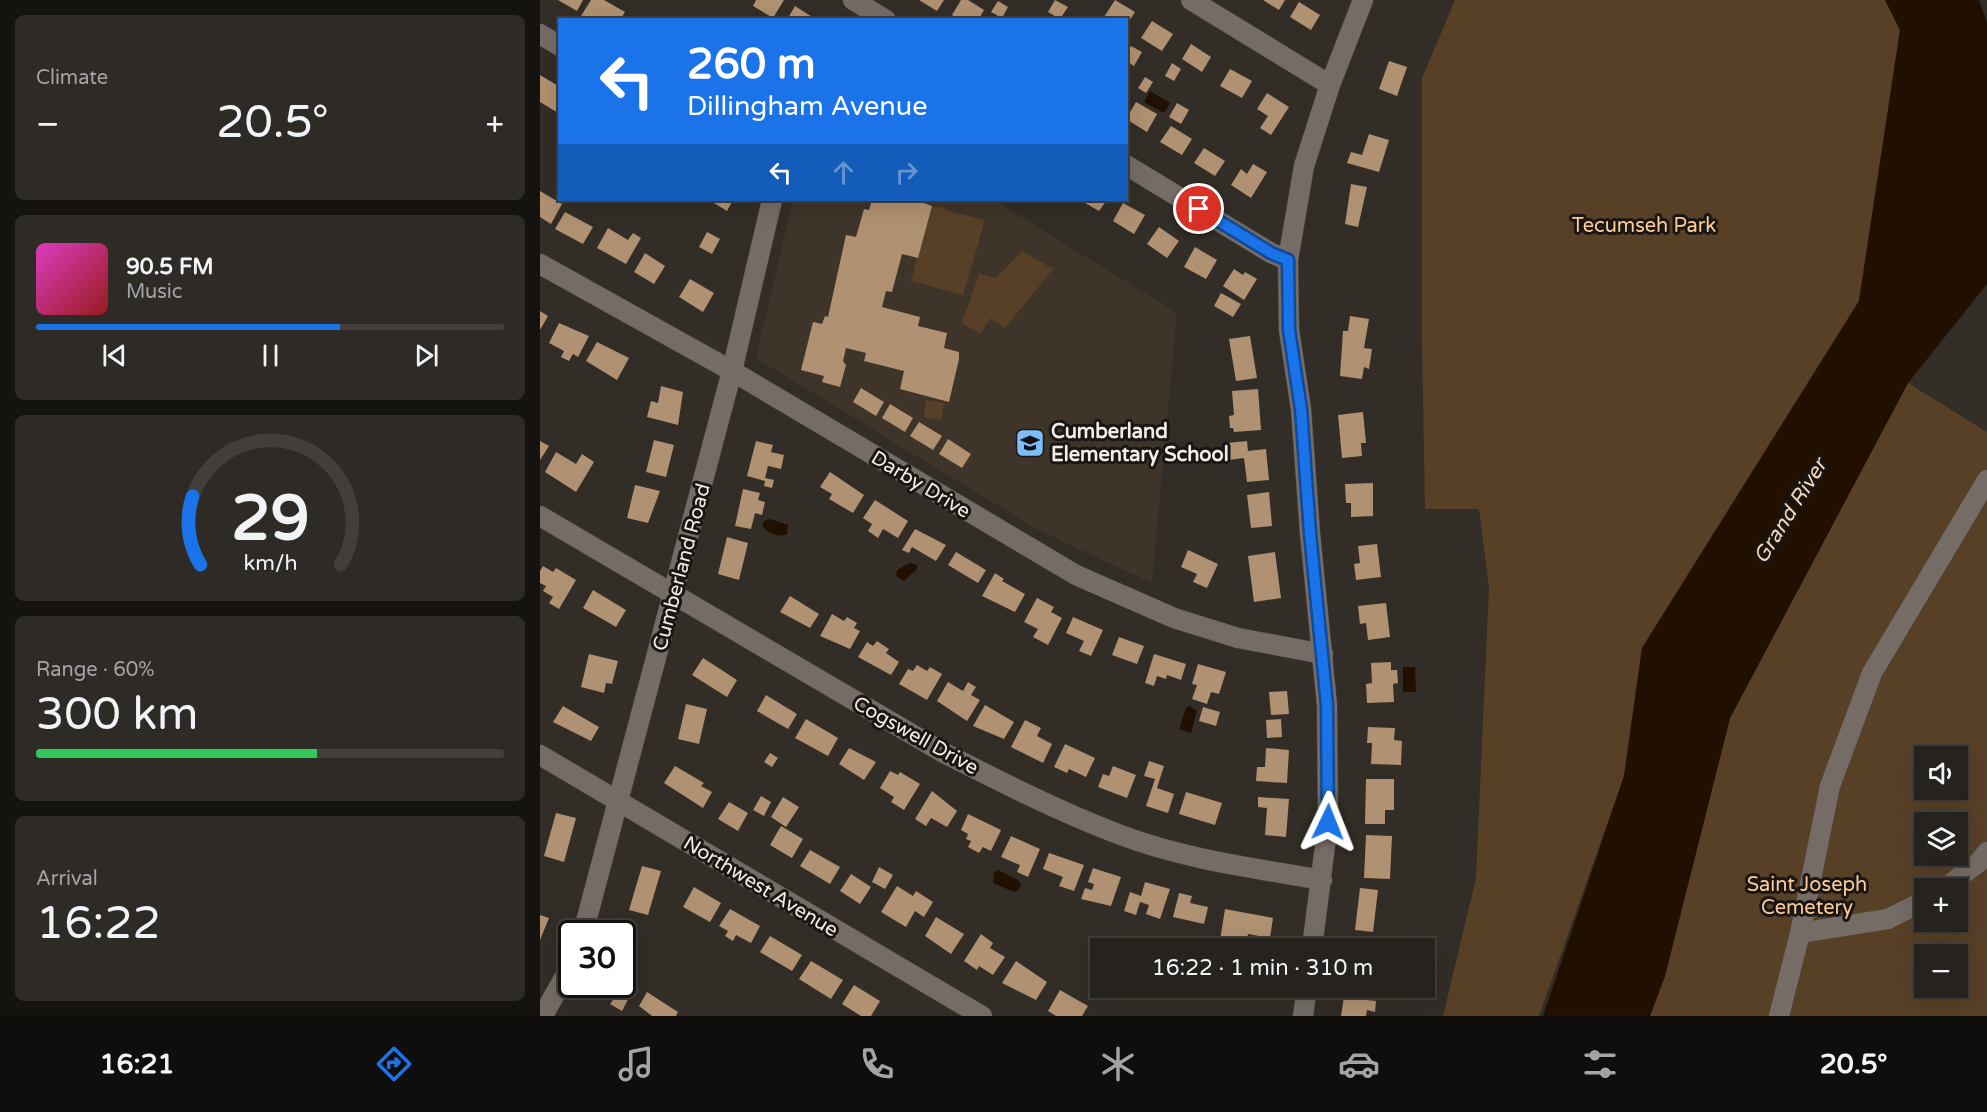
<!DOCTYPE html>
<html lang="en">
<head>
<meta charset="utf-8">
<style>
  :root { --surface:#26221d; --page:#2e2a26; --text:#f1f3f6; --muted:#a4a4a4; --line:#423f3b; --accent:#1a73e8 }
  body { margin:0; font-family:"Varela Round",sans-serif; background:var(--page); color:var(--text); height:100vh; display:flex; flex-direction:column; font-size:22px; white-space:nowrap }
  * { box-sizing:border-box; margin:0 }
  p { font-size:20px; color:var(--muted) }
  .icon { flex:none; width:33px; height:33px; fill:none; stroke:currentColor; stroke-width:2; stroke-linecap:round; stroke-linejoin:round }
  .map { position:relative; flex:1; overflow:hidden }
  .details { display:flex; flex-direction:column; gap:15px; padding:15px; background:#151310; width:540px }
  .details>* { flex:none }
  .hud { position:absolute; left:18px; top:18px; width:570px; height:183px; border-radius:0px; box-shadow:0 6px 24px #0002,0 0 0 2px var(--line); background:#1a73e8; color:#fff; overflow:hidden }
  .controls { position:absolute; left:1374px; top:746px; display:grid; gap:12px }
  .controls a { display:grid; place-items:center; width:54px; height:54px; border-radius:0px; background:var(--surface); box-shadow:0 6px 24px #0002,0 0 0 2px var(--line); font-size:30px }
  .speed { position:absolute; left:18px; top:920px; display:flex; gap:12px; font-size:30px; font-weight:700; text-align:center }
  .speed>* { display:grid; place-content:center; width:78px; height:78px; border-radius:50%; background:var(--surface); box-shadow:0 6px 24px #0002,0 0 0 2px var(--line); line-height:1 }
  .speed .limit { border:3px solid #111; border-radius:9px; background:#fff; color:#111 }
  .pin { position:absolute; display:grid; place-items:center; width:51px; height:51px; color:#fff; margin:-26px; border:3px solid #fff; border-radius:50%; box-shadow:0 2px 6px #0007 }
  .me { position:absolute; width:66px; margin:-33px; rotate:2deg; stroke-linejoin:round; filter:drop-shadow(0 0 4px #0008) }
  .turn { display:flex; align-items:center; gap:21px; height:126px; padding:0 30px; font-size:27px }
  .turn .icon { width:78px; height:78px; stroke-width:2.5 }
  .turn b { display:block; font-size:42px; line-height:51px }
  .lanes { display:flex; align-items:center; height:57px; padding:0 30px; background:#0003; justify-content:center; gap:30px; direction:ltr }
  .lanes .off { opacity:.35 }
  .big { font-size:45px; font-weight:600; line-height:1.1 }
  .details .card { flex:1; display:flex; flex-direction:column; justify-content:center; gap:9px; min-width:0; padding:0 21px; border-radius:9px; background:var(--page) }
  .details .dial { align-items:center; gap:0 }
  .dial svg { height:156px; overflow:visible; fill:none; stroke:var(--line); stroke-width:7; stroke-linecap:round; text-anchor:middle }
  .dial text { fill:var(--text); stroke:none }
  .song { display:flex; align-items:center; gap:18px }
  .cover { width:72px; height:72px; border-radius:9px; background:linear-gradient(135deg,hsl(310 70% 55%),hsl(0 70% 35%)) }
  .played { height:6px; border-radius:3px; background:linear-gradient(90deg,var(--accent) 65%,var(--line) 65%) }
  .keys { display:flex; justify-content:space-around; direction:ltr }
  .heat { display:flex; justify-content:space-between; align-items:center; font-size:33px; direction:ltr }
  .charge { height:9px; border-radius:4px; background:linear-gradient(90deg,#34c759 60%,var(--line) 0) }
  .trip { position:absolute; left:550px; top:938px; width:345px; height:60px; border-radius:0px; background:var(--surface); box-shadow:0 6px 24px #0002,0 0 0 2px var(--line); font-weight:600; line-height:60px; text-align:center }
  .menu { display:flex; height:96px; justify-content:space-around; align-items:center; background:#0f0e0c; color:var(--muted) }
  .menu .icon { width:42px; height:42px }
  .menu .current { color:var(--accent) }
  .menu b { font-size:27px; color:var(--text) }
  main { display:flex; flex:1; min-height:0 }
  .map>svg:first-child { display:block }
  .built { fill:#3f3429 }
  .green { fill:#584027; fill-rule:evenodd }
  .water { fill:#210f00 }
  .building { fill:#b09171 }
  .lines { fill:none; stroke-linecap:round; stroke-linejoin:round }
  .minor-casing { stroke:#4e4944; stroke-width:21 }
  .minor { stroke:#746c65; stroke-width:20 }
  .route-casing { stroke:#114b97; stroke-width:15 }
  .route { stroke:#1a73e8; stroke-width:10 }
  .labels { text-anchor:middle; stroke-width:6; stroke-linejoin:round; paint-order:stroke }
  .park-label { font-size:20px; fill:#ffcc97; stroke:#191613 }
  .poi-label { font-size:20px; font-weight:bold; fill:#f1ede9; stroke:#191613; text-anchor:start }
  .street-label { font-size:20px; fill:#f1ede9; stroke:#191613 }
  .water-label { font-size:21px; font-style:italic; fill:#f7d9ba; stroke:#191613 }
</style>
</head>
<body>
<main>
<section class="details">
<div class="card"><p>Climate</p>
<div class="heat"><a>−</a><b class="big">20.5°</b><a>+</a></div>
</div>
<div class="card">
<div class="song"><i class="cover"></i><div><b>90.5 FM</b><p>Music</p></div></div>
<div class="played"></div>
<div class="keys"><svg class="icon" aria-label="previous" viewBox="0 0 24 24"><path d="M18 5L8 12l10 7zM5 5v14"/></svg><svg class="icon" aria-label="pause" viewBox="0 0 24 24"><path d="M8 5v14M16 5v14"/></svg><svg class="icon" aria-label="next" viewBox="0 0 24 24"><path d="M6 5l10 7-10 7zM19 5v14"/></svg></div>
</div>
<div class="card dial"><svg viewBox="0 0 100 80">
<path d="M14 69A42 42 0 1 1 86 69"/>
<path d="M14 69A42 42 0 0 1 10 34" stroke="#1a73e8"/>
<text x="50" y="56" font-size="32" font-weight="700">29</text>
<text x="50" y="72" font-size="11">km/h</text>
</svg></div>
<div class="card"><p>Range · 60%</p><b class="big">300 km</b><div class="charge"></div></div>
<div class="card"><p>Arrival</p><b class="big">16:22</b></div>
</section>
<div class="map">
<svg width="1447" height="1016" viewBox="0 0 1447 1016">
  <rect width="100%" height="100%" fill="#332d27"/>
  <!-- built -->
  <polygon class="built" points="253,200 454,200 637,313 612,583 496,529 216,358"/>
  <!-- green -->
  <g class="green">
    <polygon points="915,0 1345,0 1360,30 1319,301 1102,648 1084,776 999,1016 903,1016 936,878 949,587 939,509 885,509 882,341 882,78"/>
    <polygon points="401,205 408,211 445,220 423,295 371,281 392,206 400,208"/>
    <polygon points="482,251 513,269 465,328 451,318 440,334 422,323 439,274 456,278"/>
    <path d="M1368,383L1447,432V1016H1110L1125,976L1190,718ZM1384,756H1418V789H1384ZM1384,822H1418V855H1384ZM1384,888H1418V921H1384ZM1384,954H1418V987H1384Z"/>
    <polygon points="386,400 404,403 401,420 384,417"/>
  </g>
  <!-- water -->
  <g class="water">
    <polygon points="1345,0 1439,0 1447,22 1447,284 1368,383 1190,718 1125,976 1110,1016 1003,1016 1084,776 1102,648 1319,301 1360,30"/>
    <polygon points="610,91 630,103 624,113 604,102"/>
    <path d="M230,519L248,525L247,534C240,538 227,533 222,526L225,520Z"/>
    <polygon points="370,563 377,565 377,569 364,581 356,576 357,570"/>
    <polygon points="875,667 876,692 863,692 863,667"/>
    <polygon points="649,706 657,711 651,733 639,729 646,708"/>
    <polygon points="458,870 478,880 481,885 479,890 474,892 453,883 454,872"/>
  </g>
  <!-- building -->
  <g class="building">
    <polygon points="18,0 43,0 37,11"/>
    <polygon points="51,0 64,0 85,12 80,20 47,20 41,16"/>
    <polygon points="216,0 244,0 233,18 213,6"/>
    <polygon points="379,0 404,0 397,11"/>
    <polygon points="421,0 428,0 444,10 438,20 420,20 412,15"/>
    <polygon points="515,0 528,7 520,19 508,12"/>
    <polygon points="575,0 595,12 586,26 586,20 564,17"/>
    <polygon points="723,0 745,0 739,10"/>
    <polygon points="458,1 468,7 462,18 451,12"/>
    <polygon points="759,2 780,15 771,30 750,17"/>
    <polygon points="255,6 277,20 247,20"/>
    <polygon points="612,21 633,34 622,51 601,38"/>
    <polygon points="651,44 671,57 662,72 642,59"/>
    <polygon points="591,46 602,52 594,66 586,61 586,54"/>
    <polygon points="849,61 867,67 857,96 839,89"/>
    <polygon points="632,63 641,69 634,81 625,76"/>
    <polygon points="690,69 712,81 702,98 680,86"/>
    <polygon points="0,75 20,87 20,114 0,102"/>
    <polygon points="605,77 613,82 606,93 598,88"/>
    <polygon points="727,93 749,107 731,135 720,128 728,116 717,109"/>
    <polygon points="596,102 617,114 607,132 586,119"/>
    <polygon points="637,103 649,110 641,124 629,117"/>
    <polygon points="631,126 652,139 642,155 620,142"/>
    <polygon points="829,134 849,140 839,172 807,163 811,152 822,155"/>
    <polygon points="664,148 685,161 675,176 654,163"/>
    <polygon points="713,164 727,172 711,198 691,185 701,169 707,174"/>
    <polygon points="811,184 827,187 818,227 805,224"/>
    <polygon points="0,191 22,204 11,224 0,217"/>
    <polygon points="169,200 193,200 187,211"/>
    <polygon points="332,200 375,200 392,206 378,258 362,254 352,292 346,291 342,307 380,317 378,326 407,333 404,348 419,352 419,359 409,402 360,389 364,371 324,361 326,353 306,348 303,361 306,365 300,387 282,382 284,376 261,370 273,322 282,324 285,316 288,317 306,235 316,237 324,209 329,210"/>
    <polygon points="540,200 567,200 559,211"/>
    <polygon points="583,203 605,215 594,234 573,221"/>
    <polygon points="25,212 53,227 43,244 15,229"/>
    <polygon points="619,227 639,241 627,258 607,244"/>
    <polygon points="68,228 88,240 93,233 101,238 86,264 57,248"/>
    <polygon points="167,232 180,239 172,254 159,247"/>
    <polygon points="655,247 677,260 666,279 644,267"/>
    <polygon points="105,253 125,266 114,284 94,272"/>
    <polygon points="694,269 703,275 705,272 717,279 704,300 683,286"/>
    <polygon points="150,279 174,293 163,312 139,297"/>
    <polygon points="681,293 701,304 693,317 674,306"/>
    <polygon points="0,311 8,316 0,330"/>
    <polygon points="810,316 829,319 824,348 832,349 829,369 824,367 822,379 800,376 803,331 808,331"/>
    <polygon points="19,323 49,336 38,357 33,354 29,361 21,357 24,351 9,343"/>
    <polygon points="710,336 717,378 696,381 689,339"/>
    <polygon points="57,342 89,358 77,380 46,361"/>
    <polygon points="121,386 143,392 138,425 107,417 111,401 118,403"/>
    <polygon points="321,388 344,402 336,416 313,402"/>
    <polygon points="718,389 721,430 694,432 693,428 690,428 689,416 694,415 692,391"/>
    <polygon points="350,404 373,418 365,432 342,418"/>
    <polygon points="823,412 826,443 821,443 822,456 802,458 798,415"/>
    <polygon points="379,422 402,436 393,450 370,436"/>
    <polygon points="408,439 431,454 422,468 399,454"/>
    <polygon points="114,440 134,445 126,477 106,472"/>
    <polygon points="0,441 9,446 0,460"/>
    <polygon points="216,441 233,445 231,452 244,455 241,469 228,466 225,478 234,480 232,488 224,486 225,481 207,476"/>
    <polygon points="707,441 708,451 726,449 729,480 707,482 704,458 689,460 687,443"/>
    <polygon points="16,452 36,464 42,454 54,462 36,492 5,472"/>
    <polygon points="290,472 324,495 313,513 289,499 292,494 280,487"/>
    <polygon points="833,483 833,516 811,517 811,503 806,503 805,484"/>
    <polygon points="95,485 120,491 108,523 87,518"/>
    <polygon points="203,489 220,493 218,500 225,502 222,515 215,513 211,529 195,526"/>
    <polygon points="729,492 732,526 711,528 707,495"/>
    <polygon points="335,500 368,521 358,538 343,529 338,538 328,531 332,524 323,518"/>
    <polygon points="375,529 406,545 396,561 372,547 369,553 362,550"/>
    <polygon points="187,537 208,543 199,580 178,574"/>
    <polygon points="837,544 841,577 816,580 814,564 820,563 818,546"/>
    <polygon points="648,550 678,564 667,588 653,582 657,574 641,567"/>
    <polygon points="416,552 446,570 438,583 408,565"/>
    <polygon points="735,552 741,598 714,602 708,556"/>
    <polygon points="3,566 13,572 16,568 36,580 19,609 9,603 13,597 3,591 6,586 0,583 0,571"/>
    <polygon points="455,573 464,579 462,581 485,594 475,612 442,596"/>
    <polygon points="53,590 86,610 76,627 43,608"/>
    <polygon points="250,596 279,614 270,628 240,612"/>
    <polygon points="497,598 514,607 511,612 522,618 508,645 493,637 498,629 484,622"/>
    <polygon points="846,603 850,637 828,640 826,623 820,624 818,606"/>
    <polygon points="292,614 304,621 307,617 317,623 314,628 320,631 310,649 280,636"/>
    <polygon points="533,617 563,630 551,656 539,651 544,641 526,633"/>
    <polygon points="579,637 604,646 597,664 572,655"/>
    <polygon points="337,641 349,649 346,653 359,662 351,675 318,657 327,642 333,646"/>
    <polygon points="49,654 78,661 72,684 66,683 64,693 41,687"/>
    <polygon points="614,654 646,664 641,680 627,675 626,679 617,676 614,686 605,683"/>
    <polygon points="163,658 197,680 187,697 152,675"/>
    <polygon points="851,662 851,670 857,670 858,683 853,684 854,702 827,703 826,684 832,683 831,663"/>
    <polygon points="658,664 686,672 679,694 671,692 667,704 652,699 657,685 652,684"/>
    <polygon points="377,665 387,671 390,667 402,674 387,700 359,684 368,669 373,671"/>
    <polygon points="408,682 423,691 428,682 436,687 431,695 440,700 427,721 397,701"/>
    <polygon points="747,691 749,714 731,715 729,692"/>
    <polygon points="226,695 257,714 248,729 217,711"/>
    <polygon points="146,704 167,709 159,744 138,739"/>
    <polygon points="445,705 474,722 464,739 433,726"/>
    <polygon points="23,706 59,727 51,741 13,722"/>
    <polygon points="663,707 680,712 676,726 659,721"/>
    <polygon points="266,719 298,738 288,756 255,738"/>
    <polygon points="741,719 742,737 727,738 726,720"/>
    <polygon points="485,720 501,728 497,736 512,744 503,763 471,747"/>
    <polygon points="828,727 855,728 854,740 862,741 861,765 831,764 832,743 827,743"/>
    <polygon points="525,744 555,758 546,777 529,769 527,773 514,767"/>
    <polygon points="309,748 336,762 324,780 299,764"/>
    <polygon points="726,748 749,750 747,783 716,781 717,767 725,767"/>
    <polygon points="230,753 238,758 232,767 224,762"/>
    <polygon points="609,761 624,766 617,788 634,794 628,813 606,806 615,779 604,776"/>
    <polygon points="135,766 164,783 161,786 172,792 163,808 124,783"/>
    <polygon points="573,766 596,775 587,798 558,787 563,774 569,776"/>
    <polygon points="350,771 358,775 360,772 380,784 364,810 351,802 354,797 340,788"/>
    <polygon points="826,779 854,779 854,810 845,810 845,824 825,824"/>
    <polygon points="392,791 417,811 407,827 391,818 386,826 375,819"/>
    <polygon points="646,792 682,803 675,825 639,814"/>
    <polygon points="221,796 231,802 224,816 213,810"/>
    <polygon points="243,797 259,807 246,827 231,817"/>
    <polygon points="718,797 749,799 746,837 725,835 727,808 718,807"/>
    <polygon points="189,802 208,813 198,831 178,819"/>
    <polygon points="16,813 36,818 24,862 4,856"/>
    <polygon points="428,814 461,830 451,851 443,847 439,853 428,847 431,841 426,839 428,834 421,830"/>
    <polygon points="241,826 263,839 252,858 230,845"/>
    <polygon points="826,835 852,836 850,879 824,878"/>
    <polygon points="471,836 500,849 488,877 477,872 480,865 461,857"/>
    <polygon points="270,850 300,867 290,884 260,866"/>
    <polygon points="509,853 544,865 534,891 519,886 523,877 503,869"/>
    <polygon points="102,866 121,871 108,915 89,910"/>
    <polygon points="339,867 353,875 345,889 332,882"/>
    <polygon points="553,868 581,877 571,906 541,899 545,888 552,890 554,884 548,882"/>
    <polygon points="311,874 331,887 320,904 300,891"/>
    <polygon points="605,882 630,889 620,919 606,914 609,905 600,902 596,915 584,911 590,892 601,896"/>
    <polygon points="357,886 373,896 376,891 393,902 384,917 375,911 366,927 341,912"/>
    <polygon points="154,887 181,903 170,922 143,907"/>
    <polygon points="820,888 838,890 833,932 815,930"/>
    <polygon points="639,893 652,896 650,903 668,907 664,924 633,917"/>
    <polygon points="190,909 220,926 211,943 196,935 193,941 185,936 188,931 179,926"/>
    <polygon points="685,909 733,918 730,938 708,934 706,944 680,940"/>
    <polygon points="0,915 9,918 0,940"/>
    <polygon points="396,917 424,934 411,954 385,936"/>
    <polygon points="441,934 453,943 450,948 465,957 453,975 439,966 437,970 424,961"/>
    <polygon points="230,936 262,955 252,971 220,952"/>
    <polygon points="811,942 836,945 835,948 810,948"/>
    <polygon points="271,961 303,980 291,999 259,979"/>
    <polygon points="476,961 507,982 496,1000 462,983"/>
    <polygon points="62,984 83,984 93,990 82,1011 70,1004 73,1000 58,991"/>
    <polygon points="314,985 340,1001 331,1016 321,1016 302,1004"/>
    <polygon points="702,987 727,987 725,1000 700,996"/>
    <polygon points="520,990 548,1006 542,1016 516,1016 508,1011"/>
    <polygon points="805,990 827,993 826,1000 836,1001 835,1012 827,1010 826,1016 801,1016"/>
    <polygon points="107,992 138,1012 136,1016 112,1016 99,1006"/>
  </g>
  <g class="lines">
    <!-- minor casing -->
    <g class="minor-casing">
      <g id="minor">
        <polyline points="313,0 346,20"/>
        <polyline points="651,0 790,85"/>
        <polyline points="0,34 20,46"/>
        <polyline points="586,165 731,253 748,260"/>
        <polyline points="0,264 192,371 536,575 634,618 698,638 783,654"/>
        <path d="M0,516L404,753C461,782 518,811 578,834C643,859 713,868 782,880"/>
        <polyline points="0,755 442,1016"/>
        <polyline points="1405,888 1439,862 1447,852"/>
        <polyline points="43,933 192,371 232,200"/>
        <polyline points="1260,933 1348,919 1384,901"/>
        <polyline points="772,948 788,822 787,705 770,533 761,409 749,330 748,260 764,166 790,85 823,0"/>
        <polyline points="6,1010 32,964"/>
        <polyline points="763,1016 767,987"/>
        <polyline points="1239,1016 1260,933 1290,786 1332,673 1447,480"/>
      </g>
    </g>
    <!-- minor -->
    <use href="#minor" class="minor"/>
  </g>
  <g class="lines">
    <!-- route casing -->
    <g class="route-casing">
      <polyline id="route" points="659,209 731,253 748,260 749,330 761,409 770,533 787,705 788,822"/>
    </g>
    <!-- route -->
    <use href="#route" class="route"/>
  </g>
  <!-- icons -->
  <defs>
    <g id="school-square" transform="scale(1.5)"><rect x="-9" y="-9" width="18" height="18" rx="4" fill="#7dbef9" stroke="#191613"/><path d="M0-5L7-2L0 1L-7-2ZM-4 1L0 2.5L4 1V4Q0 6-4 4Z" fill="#111"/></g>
  </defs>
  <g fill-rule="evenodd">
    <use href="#school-square" x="490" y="443"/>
  </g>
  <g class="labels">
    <!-- park labels -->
    <g class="park-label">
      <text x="1104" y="232">Tecumseh Park</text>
      <text x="1267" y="891">Saint Joseph<tspan x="1267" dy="23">Cemetery</tspan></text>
    </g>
    <!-- poi labels -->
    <g class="poi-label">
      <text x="511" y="438">Cumberland<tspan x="511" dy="23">Elementary School</tspan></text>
    </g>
    <!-- street labels -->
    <g class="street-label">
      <text transform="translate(381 484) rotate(31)" y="7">Darby Drive</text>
      <text transform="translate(141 567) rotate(-75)" y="7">Cumberland Road</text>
      <text transform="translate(376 735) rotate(29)" y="7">Cogswell Drive</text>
      <text transform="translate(221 886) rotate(31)" y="7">Northwest Avenue</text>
    </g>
    <!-- water labels -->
    <g class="water-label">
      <text transform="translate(1250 511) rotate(-58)" y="7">Grand River</text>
    </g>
  </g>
</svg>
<div class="controls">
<a><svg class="icon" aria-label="sound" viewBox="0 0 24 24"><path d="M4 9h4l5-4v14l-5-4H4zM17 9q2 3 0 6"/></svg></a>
<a><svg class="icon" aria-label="layers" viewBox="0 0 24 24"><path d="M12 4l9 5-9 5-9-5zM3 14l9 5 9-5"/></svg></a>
<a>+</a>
<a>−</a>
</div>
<div class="speed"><div class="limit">30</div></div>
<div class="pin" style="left:659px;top:209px;background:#d93025"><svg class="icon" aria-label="arrive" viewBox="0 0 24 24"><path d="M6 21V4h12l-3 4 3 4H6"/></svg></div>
<svg class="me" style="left:788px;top:822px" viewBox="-20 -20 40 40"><path d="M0-17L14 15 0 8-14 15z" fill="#1a73e8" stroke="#fff" stroke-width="4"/></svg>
<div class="trip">16:22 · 1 min · 310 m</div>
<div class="hud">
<div class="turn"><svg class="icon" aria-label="left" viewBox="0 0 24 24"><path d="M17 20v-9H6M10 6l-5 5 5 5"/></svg><div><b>260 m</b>Dillingham Avenue</div></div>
<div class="lanes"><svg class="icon" aria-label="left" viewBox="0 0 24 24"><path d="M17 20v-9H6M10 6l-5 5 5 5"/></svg><svg class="icon off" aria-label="ahead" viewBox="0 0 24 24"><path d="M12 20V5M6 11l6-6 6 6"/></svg><svg class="icon off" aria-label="right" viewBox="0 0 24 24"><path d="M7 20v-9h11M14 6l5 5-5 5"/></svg></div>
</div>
</div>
</main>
<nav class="menu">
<b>16:21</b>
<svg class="icon current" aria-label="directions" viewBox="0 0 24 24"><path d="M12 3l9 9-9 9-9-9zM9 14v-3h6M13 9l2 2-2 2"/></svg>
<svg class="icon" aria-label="music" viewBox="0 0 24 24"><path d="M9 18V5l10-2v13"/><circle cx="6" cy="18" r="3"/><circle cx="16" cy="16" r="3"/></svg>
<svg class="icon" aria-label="phone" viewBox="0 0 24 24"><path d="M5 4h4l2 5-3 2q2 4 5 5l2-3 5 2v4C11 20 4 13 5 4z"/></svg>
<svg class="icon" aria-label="climate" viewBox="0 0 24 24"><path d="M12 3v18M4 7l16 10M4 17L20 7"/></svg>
<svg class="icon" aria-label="car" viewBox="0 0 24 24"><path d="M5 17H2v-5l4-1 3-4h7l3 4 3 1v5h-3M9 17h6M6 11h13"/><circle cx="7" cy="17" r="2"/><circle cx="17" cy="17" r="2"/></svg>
<svg class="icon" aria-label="filters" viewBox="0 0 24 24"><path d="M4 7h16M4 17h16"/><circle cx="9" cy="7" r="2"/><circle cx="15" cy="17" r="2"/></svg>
<b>20.5°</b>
</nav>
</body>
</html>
